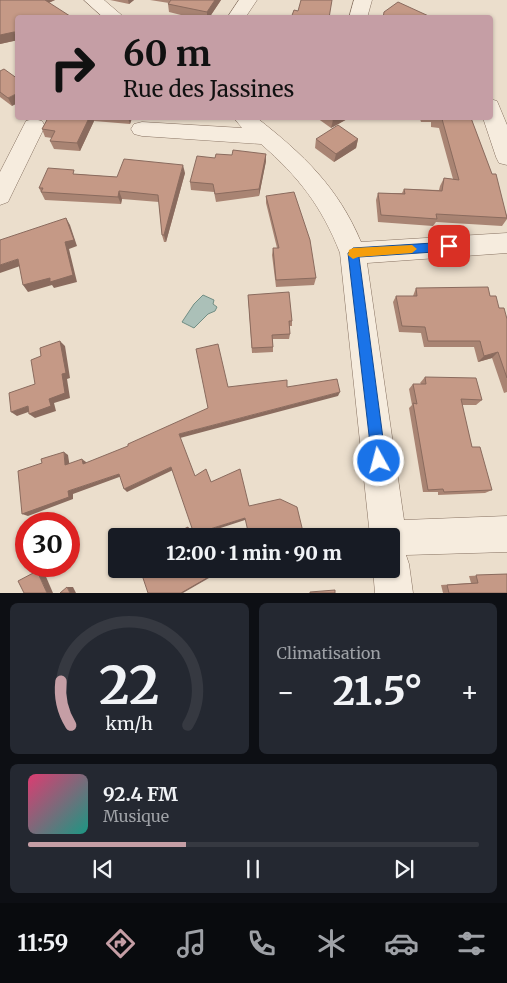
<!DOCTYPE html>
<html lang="fr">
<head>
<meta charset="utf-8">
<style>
  :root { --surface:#171b24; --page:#242831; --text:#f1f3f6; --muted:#9ea1a6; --line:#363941; --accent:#c59ea5 }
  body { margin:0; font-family:Merriweather,serif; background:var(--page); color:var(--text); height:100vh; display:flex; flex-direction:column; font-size:19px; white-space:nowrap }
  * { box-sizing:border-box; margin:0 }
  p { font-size:16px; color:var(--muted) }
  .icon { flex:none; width:28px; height:28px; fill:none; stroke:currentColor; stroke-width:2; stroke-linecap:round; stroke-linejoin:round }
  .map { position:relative; height:593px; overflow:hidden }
  .details { display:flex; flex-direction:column; gap:10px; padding:10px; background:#0d0f14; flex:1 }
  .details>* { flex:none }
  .hud { position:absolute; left:15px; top:15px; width:478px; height:105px; border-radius:5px; box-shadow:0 1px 4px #0004; background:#c59ea5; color:#111; overflow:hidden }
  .speed { position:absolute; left:15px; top:512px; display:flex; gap:10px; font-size:25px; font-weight:700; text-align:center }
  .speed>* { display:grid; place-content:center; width:65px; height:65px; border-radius:50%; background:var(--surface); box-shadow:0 1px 4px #0004; line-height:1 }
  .speed .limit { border:8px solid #d22; background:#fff; color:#111 }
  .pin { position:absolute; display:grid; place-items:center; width:42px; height:42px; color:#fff; margin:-21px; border-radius:10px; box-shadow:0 2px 8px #0006 }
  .me { position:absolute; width:55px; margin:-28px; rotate:353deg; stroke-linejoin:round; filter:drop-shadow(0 0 4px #0008) }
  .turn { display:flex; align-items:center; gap:18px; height:105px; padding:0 25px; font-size:22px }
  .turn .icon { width:65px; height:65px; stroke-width:2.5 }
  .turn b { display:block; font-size:35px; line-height:42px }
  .big { font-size:38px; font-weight:800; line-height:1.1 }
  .details .widget { flex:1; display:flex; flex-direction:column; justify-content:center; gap:8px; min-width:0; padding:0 18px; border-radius:8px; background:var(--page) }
  .details .dial { align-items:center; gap:0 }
  .dial svg { height:130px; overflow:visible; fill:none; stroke:var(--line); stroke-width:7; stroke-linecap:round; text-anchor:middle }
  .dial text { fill:var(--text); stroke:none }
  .song { display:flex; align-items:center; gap:15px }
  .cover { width:60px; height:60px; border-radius:8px; background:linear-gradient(135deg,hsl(340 70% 55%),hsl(170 70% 35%)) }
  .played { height:5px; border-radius:2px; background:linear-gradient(90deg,var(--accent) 35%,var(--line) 35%) }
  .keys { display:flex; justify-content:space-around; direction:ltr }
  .heat { display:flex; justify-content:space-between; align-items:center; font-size:28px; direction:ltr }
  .details .tiles { flex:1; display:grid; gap:10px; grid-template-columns:1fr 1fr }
  .widget:last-child { grid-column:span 2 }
  .trip { position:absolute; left:108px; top:528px; width:292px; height:50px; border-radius:5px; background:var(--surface); box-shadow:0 1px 4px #0004; font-weight:800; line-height:50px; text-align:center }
  .dock { display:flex; height:80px; justify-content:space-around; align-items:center; background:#090b0e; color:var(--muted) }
  .dock .icon { width:35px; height:35px }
  .dock .on { color:var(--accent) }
  .dock b { font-size:22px; color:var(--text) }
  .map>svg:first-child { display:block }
  .water { fill:#abc0b8; stroke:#728e84 }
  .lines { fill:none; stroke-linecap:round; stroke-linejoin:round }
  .minor-casing { stroke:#867161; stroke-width:1 }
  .minor { fill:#f6ecde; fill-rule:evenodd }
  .wall { fill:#a98473 }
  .shaded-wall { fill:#8a6b5e }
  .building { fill:#c59986; stroke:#8a6b5e }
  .route { fill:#1a73e8; stroke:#114b97 }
  .slow { fill:#f59e0b }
</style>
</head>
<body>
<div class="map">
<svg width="507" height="593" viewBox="0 0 507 593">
  <rect width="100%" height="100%" fill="#ebdecc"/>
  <!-- water -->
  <polygon class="water" points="203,295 214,300 213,304 217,307 215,311 208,314 194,328 182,322 194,304"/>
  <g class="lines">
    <!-- minor casing -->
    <g class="minor-casing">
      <g id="minor">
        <polygon points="84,0 104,0 125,18 104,18"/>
        <polygon points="239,0 257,0 245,18 227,18"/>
        <polygon points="354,0 372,0 367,18 349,18"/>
        <polygon points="490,99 497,101 507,125 507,165 499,163 496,157 483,118 490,118"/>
        <path d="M234,118H257C303,154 338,187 361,242L507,233V253L367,263L404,520L507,516V552L406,555L409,564L413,593H375L373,569H391V536H370L340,253C322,207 299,177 261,144L142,136L134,134L131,129L134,124L142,122L242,128Z"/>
        <polygon points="34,119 42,121 45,126 8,202 0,205 0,172 26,121"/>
      </g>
    </g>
    <!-- minor -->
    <use href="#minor" class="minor"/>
  </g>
  <!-- wall -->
  <g class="wall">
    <polygon points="0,0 55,0 18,18 18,40 0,44"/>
    <polygon points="110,0 134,0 129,4"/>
    <polygon points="150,0 221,0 209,18 193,18 169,12 168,4 169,3"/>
    <polygon points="0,71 12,106 0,97"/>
    <polygon points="48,118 132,118 130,124 94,121 80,151 54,149 50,141 52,138 45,137 42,129"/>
    <polygon points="317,118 349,118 331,128"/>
    <polygon points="403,118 471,118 507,216 507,219 502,226 436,222 433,226 378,222 376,200 378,193 402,193 404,189 439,190 440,186 444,178 453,179 439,128 431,127 431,122 421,122 420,119"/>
    <polygon points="316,139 358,139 356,148 334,162 315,148"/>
    <polygon points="266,154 266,161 259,196 216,202 214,192 191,190 190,182 215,158 232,155"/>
    <polygon points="185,173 166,242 164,242 162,235 159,202 122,199 121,204 45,200 39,188 76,174 117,177"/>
    <polygon points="266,196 316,278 314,285 276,287 272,255 273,248 277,248 266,203"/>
    <polygon points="416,288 490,296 499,308 507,319 507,392 504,393 492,358 478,362 474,347 424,347 421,333 399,332 393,302 396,296 413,296"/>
    <polygon points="248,295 292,321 292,326 289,326 290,334 289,339 273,339 273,352 252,353"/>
    <polygon points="425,377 482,400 476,405 462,405 472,447 492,490 485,493 438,495 438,492 423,492 409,408 412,405 409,389 413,384 421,384 420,383"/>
    <polygon points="507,574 507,593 443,593 441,585 471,583 469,576"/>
  </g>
  <!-- shaded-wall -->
  <g class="shaded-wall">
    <polygon points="42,0 55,0 43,5"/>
    <polygon points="128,0 134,0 129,4"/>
    <polygon points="215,0 221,0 209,18 207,18 207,12"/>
    <polygon points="14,32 18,40 0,44 0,35"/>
    <polygon points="18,93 18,103 12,106 8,98"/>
    <polygon points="89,118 93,118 94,121 80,151 77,143"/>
    <polygon points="128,118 132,118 130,124"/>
    <polygon points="337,118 349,118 331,128 333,120"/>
    <polygon points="358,139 356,148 334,162 336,154"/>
    <polygon points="266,154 266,161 259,196 259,189"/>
    <polygon points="183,165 185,173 166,242 164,235"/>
    <polygon points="119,191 122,199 121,204 118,197"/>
    <polygon points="66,218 70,225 77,246 69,249 77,282 54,288 52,285 28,292 23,285 65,242"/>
    <polygon points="18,259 23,265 0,273 0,265"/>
    <polygon points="60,341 65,346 70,378 67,379 70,398 54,403 56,411 35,418 29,414 49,399 62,374"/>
    <polygon points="498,352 492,358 478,362 484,356"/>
    <polygon points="340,392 338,396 180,438 179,434"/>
    <polygon points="28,406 34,410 17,416 11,412"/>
    <polygon points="64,452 68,455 70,468 65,465"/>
    <polygon points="82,459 86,462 87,467 83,464"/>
    <polygon points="171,467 173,470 127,492 124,489"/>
    <polygon points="119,474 122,476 73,494 73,499 28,516 22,514 68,491"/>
    <polygon points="245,518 245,520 196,536 194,534"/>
    <polygon points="204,569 205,569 209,578 183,593 181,593"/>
    <polygon points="37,571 44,572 53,593 47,593"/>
    <polygon points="67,587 73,587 76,593 70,593"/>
  </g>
  <!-- building -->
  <g class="building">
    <polygon points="0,0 45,0 73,18 18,18 18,33 14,32 0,35"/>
    <polygon points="171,0 215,0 207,12 168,4"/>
    <polygon points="301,0 332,0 329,18 291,18 294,10 298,11"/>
    <polygon points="398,2 433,18 383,18 384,12"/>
    <polygon points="4,69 18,79 18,93 8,98 0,92 0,71"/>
    <polygon points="48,118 89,118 77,143 50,141 55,131 42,129"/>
    <polygon points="329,118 337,118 333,120"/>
    <polygon points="434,118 471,118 492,174 496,174 507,218 436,214 437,219 381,215 378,193 405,194 404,189 442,191 444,178 459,180 442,119 434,119"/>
    <polygon points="338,125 358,139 336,154 316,139"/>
    <polygon points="233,150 266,154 259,189 215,194 213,184 190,182 197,156 215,158 216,154 232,155"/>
    <polygon points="124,159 183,165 164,235 162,235 158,195 119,191 118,197 41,192 43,188 39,188 48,168 74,170 73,174 117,177"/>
    <polygon points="294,192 310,240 316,278 276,280 273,248 279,248 266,196"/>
    <polygon points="66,218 74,240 65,242 73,275 50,282 50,278 23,285 18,259 0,265 0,240"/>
    <polygon points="488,287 490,296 496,296 499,308 504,308 507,319 507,378 498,352 484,356 480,341 428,341 425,327 402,326 396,296 417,296 416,288"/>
    <polygon points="289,292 292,321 289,321 290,334 272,335 273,347 252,348 248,295"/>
    <polygon points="60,341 66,373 62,374 65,393 49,399 51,406 29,414 28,406 11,412 9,393 35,384 31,360 41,356 40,348"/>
    <polygon points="218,344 228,387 287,380 287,387 337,379 340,392 179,434 195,476 206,469 211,482 240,469 249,506 280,499 297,507 304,536 249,536 245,518 194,534 171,467 124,489 119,474 68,491 69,497 22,514 18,471 42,463 41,459 64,452 65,465 82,459 83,464 128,446 128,444 208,408 196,349"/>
    <polygon points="425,377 476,378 482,400 461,399 472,447 480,447 492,490 444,492 443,489 428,490 413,403 417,404 413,384 426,384"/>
    <polygon points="188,527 191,536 170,536"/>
    <polygon points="140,569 204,569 207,578 181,593 148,593"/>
    <polygon points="37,571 47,593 24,593 18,581"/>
    <polygon points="507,574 507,593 449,593 447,585 478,583 476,575"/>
    <polygon points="67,587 70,593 60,593"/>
    <polygon points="335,590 335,593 310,593 310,592"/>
  </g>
  <!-- route -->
  <polygon class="route" points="449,242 455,246 449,251 359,257 386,461 384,465 379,467 374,465 372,461 348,253 353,248"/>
  <!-- slow -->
  <polygon class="slow" points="412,245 417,249 412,253 358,257 353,259 348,255 349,250 353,248"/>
</svg>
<div class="speed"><div class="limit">30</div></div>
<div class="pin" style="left:449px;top:246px;background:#d93025"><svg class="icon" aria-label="arrive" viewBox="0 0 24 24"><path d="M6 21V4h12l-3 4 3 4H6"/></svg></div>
<svg class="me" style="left:379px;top:461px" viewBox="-20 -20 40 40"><circle r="17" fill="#1a73e8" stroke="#fff" stroke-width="3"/><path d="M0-11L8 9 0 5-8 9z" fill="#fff"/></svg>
<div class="trip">12:00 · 1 min · 90 m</div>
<div class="hud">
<div class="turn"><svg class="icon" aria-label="right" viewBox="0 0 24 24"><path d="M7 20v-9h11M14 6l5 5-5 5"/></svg><div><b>60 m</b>Rue des Jassines</div></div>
</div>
</div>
<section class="details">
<div class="tiles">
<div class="widget dial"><svg viewBox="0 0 100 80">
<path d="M14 69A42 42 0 1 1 86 69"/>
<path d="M14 69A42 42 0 0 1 8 42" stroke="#c59ea5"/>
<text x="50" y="56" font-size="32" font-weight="700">22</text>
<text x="50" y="72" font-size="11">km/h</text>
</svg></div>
<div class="widget"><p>Climatisation</p>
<div class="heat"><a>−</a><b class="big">21.5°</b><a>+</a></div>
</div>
<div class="widget">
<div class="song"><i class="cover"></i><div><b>92.4 FM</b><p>Musique</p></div></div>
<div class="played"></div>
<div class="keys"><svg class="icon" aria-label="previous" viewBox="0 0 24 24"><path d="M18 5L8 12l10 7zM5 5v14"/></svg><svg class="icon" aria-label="pause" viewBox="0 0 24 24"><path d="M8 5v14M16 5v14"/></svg><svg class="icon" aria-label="next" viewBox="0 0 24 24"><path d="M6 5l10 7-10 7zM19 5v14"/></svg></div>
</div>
</div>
</section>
<nav class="dock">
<b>11:59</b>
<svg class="icon on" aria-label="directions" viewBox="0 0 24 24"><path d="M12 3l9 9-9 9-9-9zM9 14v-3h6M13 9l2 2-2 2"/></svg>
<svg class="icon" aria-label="music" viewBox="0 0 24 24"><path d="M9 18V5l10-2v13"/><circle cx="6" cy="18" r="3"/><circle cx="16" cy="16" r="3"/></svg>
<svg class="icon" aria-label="phone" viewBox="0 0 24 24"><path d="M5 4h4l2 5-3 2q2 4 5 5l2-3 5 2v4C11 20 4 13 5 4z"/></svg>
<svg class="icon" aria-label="climate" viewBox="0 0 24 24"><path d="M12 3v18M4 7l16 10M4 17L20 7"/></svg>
<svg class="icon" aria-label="car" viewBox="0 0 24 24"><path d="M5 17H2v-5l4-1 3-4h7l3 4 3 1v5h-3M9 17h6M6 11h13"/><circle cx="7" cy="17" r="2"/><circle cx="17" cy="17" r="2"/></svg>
<svg class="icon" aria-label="filters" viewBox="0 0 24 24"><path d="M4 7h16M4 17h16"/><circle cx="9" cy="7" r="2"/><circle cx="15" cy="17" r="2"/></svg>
</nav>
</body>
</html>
